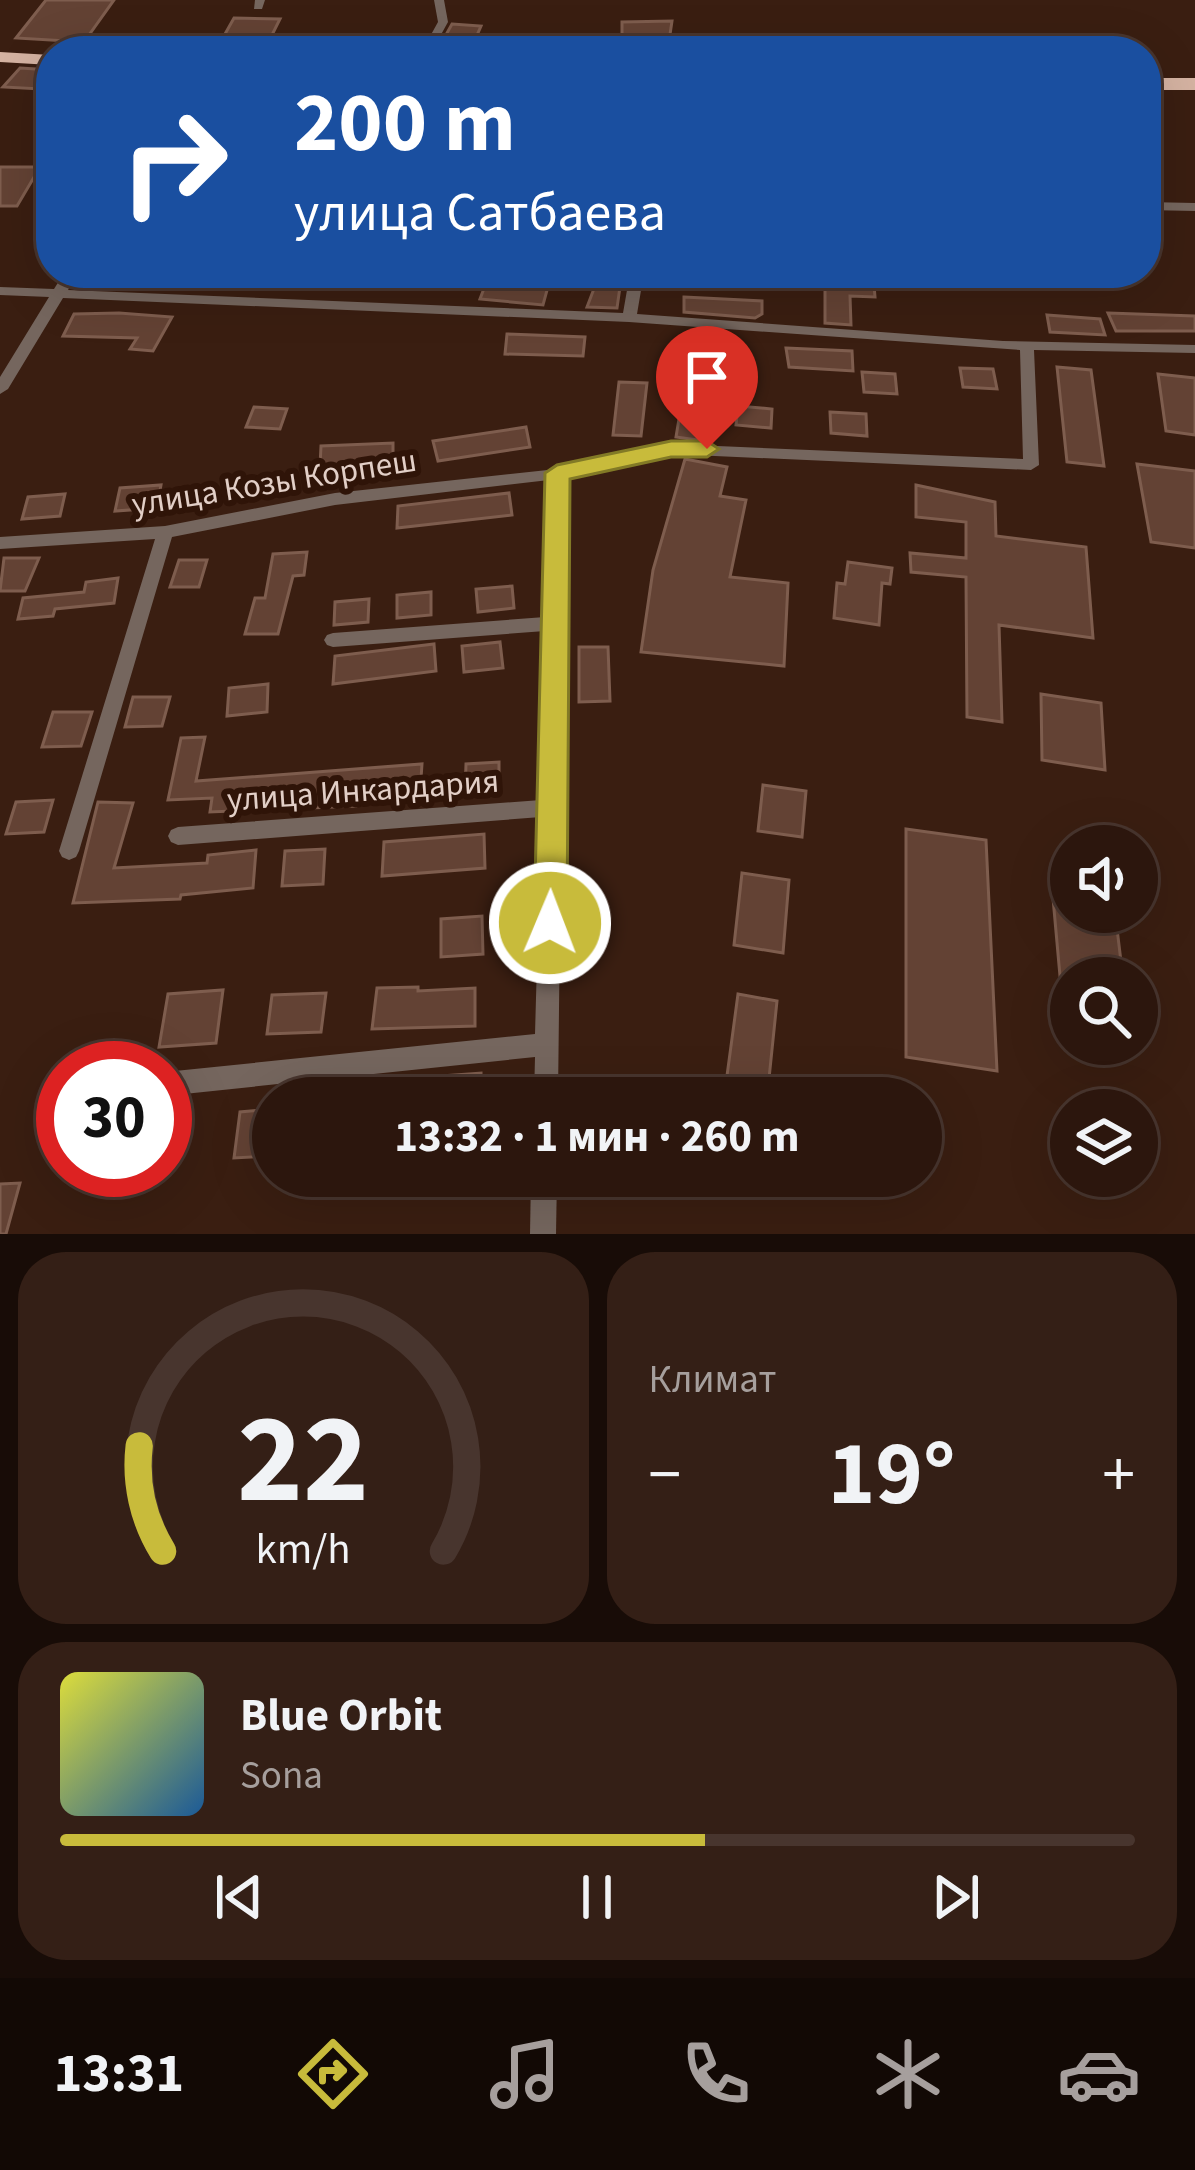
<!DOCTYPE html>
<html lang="ru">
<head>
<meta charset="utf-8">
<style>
  :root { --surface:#2c160d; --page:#341f16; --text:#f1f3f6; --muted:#a69f9d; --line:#48352e; --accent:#c8bb3b }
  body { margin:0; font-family:"Source Sans 3",sans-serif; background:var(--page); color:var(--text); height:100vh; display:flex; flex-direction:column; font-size:45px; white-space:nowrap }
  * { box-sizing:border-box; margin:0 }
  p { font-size:39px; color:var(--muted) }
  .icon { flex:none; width:66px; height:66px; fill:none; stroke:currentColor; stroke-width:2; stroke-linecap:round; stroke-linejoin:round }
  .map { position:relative; height:1234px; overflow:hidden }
  .panel { display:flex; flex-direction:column; gap:18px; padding:18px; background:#180c07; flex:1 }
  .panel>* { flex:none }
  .top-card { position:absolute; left:36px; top:36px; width:1125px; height:252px; border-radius:48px; box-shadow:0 12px 48px #0002,0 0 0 3px var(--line); background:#1a4fa0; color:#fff; overflow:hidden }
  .tools { position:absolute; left:1050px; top:825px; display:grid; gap:24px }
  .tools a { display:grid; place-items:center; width:108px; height:108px; border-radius:50%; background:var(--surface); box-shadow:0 12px 48px #0002,0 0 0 3px var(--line); font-size:60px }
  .speed { position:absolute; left:36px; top:1041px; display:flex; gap:24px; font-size:60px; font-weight:700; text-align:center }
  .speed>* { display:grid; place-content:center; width:156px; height:156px; border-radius:50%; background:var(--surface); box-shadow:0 12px 48px #0002,0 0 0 3px var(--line); line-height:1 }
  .speed .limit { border:18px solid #d22; background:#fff; color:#111 }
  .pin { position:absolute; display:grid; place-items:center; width:102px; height:102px; color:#fff; margin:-123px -51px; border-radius:50% 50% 50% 0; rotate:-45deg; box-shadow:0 0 12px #0007 }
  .pin .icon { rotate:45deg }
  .me { position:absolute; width:132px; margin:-66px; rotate:1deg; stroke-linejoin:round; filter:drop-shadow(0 0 9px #0008) }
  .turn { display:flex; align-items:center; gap:42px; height:252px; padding:0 60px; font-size:54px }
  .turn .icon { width:156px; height:156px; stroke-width:2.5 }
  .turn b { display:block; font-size:84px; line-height:102px }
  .big { font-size:90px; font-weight:700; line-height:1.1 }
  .panel .tile { flex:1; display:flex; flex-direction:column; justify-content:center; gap:18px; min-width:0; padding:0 42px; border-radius:48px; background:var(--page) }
  .panel .dial { align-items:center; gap:0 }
  .dial svg { height:312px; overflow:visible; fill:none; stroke:var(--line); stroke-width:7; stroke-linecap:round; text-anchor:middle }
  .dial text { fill:var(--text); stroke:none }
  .song { display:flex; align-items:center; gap:36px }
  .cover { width:144px; height:144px; border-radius:18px; background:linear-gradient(135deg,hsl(60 70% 55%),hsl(210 70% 35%)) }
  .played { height:12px; border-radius:6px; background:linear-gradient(90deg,var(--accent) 60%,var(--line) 60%) }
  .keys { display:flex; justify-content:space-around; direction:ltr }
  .heat { display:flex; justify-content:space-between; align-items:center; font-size:66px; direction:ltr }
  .panel .tiles { flex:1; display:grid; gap:18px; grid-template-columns:1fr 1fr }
  .tile:last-child { grid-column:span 2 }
  .trip { position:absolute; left:252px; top:1077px; width:690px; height:120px; border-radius:60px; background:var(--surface); box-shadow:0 12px 48px #0002,0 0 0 3px var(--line); font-weight:700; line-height:120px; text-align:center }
  .tab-bar { display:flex; height:192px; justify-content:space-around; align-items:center; background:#120905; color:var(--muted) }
  .tab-bar .icon { width:84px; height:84px }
  .tab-bar .current { color:var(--accent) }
  .tab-bar b { font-size:54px; color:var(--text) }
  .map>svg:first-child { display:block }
  .building { fill:#634234; stroke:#7e5d4e; stroke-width:3 }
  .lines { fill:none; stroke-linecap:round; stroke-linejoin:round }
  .minor { fill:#75665e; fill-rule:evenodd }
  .trunk { fill:#d4b2a1; fill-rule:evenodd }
  .route { fill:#c8bb3b; stroke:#827a26; stroke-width:3 }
  .labels { text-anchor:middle; stroke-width:12; stroke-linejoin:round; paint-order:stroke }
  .street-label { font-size:33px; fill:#e2cfc7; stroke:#2f1408 }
</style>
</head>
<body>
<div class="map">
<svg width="1195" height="1234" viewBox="0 0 1195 1234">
  <rect width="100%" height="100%" fill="#3a1e11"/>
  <!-- building -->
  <g class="building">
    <polygon points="46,0 114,0 84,42 16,38"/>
    <polygon points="234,18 280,19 264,51 216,50"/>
    <polygon points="672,21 668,48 622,51 622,22"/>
    <polygon points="452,24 481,26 470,51 437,51"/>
    <polygon points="20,68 51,70 51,77 41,89 3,87"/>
    <polygon points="0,167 40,167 17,206 0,206"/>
    <polygon points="600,273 622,273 617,308 587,307"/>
    <polygon points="825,273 873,273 875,297 850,296 851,325 825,323"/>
    <polygon points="488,278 516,281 549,283 543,305 480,299"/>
    <polygon points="684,297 762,301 762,314 755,318 684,312"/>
    <polygon points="119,313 172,317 153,351 130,349 137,338 63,336 74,314"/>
    <polygon points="1108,313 1195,316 1195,331 1116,331"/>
    <polygon points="1047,315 1100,319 1105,335 1050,332"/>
    <polygon points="507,334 585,337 583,356 505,354"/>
    <polygon points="786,348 852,351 853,371 789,367"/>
    <polygon points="1057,367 1091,370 1104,466 1067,462"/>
    <polygon points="960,368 993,369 997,389 963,387"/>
    <polygon points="862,372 895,374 897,394 864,392"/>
    <polygon points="1158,374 1195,378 1195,435 1166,431"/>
    <polygon points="619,382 647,383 641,436 613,435"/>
    <polygon points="701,401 709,402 705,441 676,437 679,419 696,421"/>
    <polygon points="738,406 772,409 771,428 736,425"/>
    <polygon points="254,407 287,409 280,429 246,427"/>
    <polygon points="830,412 866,414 867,436 831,433"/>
    <polygon points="526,427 530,447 438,461 433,441"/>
    <polygon points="393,443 393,460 320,466 321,446"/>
    <polygon points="685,459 727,467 720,496 746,500 730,577 788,583 784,666 641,652 653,570"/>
    <polygon points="1137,464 1195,471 1195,548 1151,542"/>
    <polygon points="161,485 157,508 115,511 120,488"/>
    <polygon points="916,485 995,502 996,536 1086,547 1093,638 999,625 1002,722 967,717 966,577 911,572 910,553 966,558 966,522 916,517"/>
    <polygon points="509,493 512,515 397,528 398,506"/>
    <polygon points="65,494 60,516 22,519 28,497"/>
    <polygon points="307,552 304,575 293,576 278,634 245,634 255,598 265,598 273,554"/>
    <polygon points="4,558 39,558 25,591 0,591"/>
    <polygon points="179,560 207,560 199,587 170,587"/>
    <polygon points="848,562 892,568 890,584 882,583 879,625 834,618 837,583 845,584"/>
    <polygon points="118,578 114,603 55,609 53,616 18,619 23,598 84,592 86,582"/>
    <polygon points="512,586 514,608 478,612 476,589"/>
    <polygon points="431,592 431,615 397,618 397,595"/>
    <polygon points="369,599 368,622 334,625 335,602"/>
    <polygon points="500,642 503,668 464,672 462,646"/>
    <polygon points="434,644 436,671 333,684 335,656"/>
    <polygon points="579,647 608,647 610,701 579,702"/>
    <polygon points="268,684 267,712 227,716 229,688"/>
    <polygon points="1041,694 1101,703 1105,770 1042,760"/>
    <polygon points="133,697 170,697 162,726 125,727"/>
    <polygon points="53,712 92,712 81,746 42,747"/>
    <polygon points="205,737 196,781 422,764 420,793 358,794 356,806 210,812 212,798 168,800 181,738"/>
    <polygon points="499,762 499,794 465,795 466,764"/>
    <polygon points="763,785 806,791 802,837 758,831"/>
    <polygon points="53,800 44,832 6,834 16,802"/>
    <polygon points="98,802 133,803 114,868 207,863 208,855 256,850 253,888 181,895 180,899 73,903"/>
    <polygon points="906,829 986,840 997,1071 906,1057"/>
    <polygon points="484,834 485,868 382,876 384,842"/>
    <polygon points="325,849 323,884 282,886 285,851"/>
    <polygon points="742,873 789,880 783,953 734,945"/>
    <polygon points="1052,887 1071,890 1071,912 1115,912 1123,978 1060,976"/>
    <polygon points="482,916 483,954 441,957 441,919"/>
    <polygon points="418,987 418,991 475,988 475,1026 372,1029 377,988"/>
    <polygon points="223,990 216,1043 159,1047 168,994"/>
    <polygon points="326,993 321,1032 267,1034 272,995"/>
    <polygon points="738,994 777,1001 767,1098 724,1098"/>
    <polygon points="481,1073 481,1098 427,1098 428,1077"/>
    <polygon points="273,1109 273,1156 234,1158 240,1112"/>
    <polygon points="20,1183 6,1234 0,1234 0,1184"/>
  </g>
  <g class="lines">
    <!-- minor -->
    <g class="minor">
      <polygon points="255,0 265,0 262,9 254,9"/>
      <polygon points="434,0 444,0 448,22 432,51 422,51 438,22"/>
      <polygon points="1146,202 1195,203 1195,211 1146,210"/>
      <polygon points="64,273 78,273 68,290 623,313 630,273 644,273 637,314 1003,341 1195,345 1195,353 1034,350 1039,465 1031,470 671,454 565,478 558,1098 534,1098 535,1057 165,1096 165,1072 535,1034 541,817 178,845 171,842 168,836 171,830 178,827 541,800 545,631 333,647 327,645 324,640 327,635 333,633 545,617 549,480 335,505 172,537 79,851 76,857 69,860 62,857 59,851 155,539 0,549 0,537 165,526 335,493 557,469 671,444 1023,459 1020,350 629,322 63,298 8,389 0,394 0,377 49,297 0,295 0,287 54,289"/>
      <polygon points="531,1176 557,1176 556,1234 530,1234"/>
    </g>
    <!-- trunk -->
    <g class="trunk">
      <polygon points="0,52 51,55 51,65 0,62"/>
      <rect x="1146" y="78" width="49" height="12"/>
    </g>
  </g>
  <!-- route -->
  <polygon class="route" points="671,441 707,441 719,449 707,457 671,457 570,479 567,923 562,934 550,938 538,934 534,923 545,473 557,465"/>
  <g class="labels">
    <!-- street labels -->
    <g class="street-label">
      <text transform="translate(274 481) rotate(-9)" y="12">улица Козы Корпеш</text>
      <text transform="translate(363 789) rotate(-4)" y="12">улица Инкардария</text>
    </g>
  </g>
</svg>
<div class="tools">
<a><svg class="icon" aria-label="sound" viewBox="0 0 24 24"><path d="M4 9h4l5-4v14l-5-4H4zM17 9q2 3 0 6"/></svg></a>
<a><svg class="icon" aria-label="search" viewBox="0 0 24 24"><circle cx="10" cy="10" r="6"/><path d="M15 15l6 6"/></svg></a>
<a><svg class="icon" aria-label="layers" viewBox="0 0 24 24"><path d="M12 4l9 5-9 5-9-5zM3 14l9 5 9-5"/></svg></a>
</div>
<div class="speed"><div class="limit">30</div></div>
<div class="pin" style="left:707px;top:449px;background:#d93025"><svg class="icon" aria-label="arrive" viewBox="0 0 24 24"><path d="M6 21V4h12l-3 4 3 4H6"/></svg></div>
<svg class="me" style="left:550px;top:923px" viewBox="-20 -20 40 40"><circle r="17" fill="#c8bb3b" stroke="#fff" stroke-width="3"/><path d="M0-11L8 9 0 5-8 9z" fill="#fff"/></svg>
<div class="trip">13:32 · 1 мин · 260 m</div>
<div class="top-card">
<div class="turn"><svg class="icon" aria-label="right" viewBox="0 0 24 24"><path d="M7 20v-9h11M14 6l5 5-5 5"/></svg><div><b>200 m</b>улица Сатбаева</div></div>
</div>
</div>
<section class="panel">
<div class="tiles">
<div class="tile dial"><svg viewBox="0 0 100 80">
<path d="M14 69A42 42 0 1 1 86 69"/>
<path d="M14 69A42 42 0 0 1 8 42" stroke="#c8bb3b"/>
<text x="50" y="56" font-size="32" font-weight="700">22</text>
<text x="50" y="72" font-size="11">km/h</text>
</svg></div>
<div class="tile"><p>Климат</p>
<div class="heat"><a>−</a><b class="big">19°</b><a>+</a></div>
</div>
<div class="tile">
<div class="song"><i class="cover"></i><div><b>Blue Orbit</b><p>Sona</p></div></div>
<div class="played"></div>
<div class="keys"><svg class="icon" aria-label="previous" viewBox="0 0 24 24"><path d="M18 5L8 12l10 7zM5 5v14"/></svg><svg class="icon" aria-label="pause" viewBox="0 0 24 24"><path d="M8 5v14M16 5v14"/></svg><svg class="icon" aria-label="next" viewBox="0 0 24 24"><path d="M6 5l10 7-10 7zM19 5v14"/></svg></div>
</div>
</div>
</section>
<nav class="tab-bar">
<b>13:31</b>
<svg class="icon current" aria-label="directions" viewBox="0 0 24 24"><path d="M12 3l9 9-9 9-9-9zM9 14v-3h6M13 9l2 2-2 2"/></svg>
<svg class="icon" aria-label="music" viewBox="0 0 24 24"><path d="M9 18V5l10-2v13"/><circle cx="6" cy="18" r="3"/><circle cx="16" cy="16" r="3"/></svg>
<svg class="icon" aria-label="phone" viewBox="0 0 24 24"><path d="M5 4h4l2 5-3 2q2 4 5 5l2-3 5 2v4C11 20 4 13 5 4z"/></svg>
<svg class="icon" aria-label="climate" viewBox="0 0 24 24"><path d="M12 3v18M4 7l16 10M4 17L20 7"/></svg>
<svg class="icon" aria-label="car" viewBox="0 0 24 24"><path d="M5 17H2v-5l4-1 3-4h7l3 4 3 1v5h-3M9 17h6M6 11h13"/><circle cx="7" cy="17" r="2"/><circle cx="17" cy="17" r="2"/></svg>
</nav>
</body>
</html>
